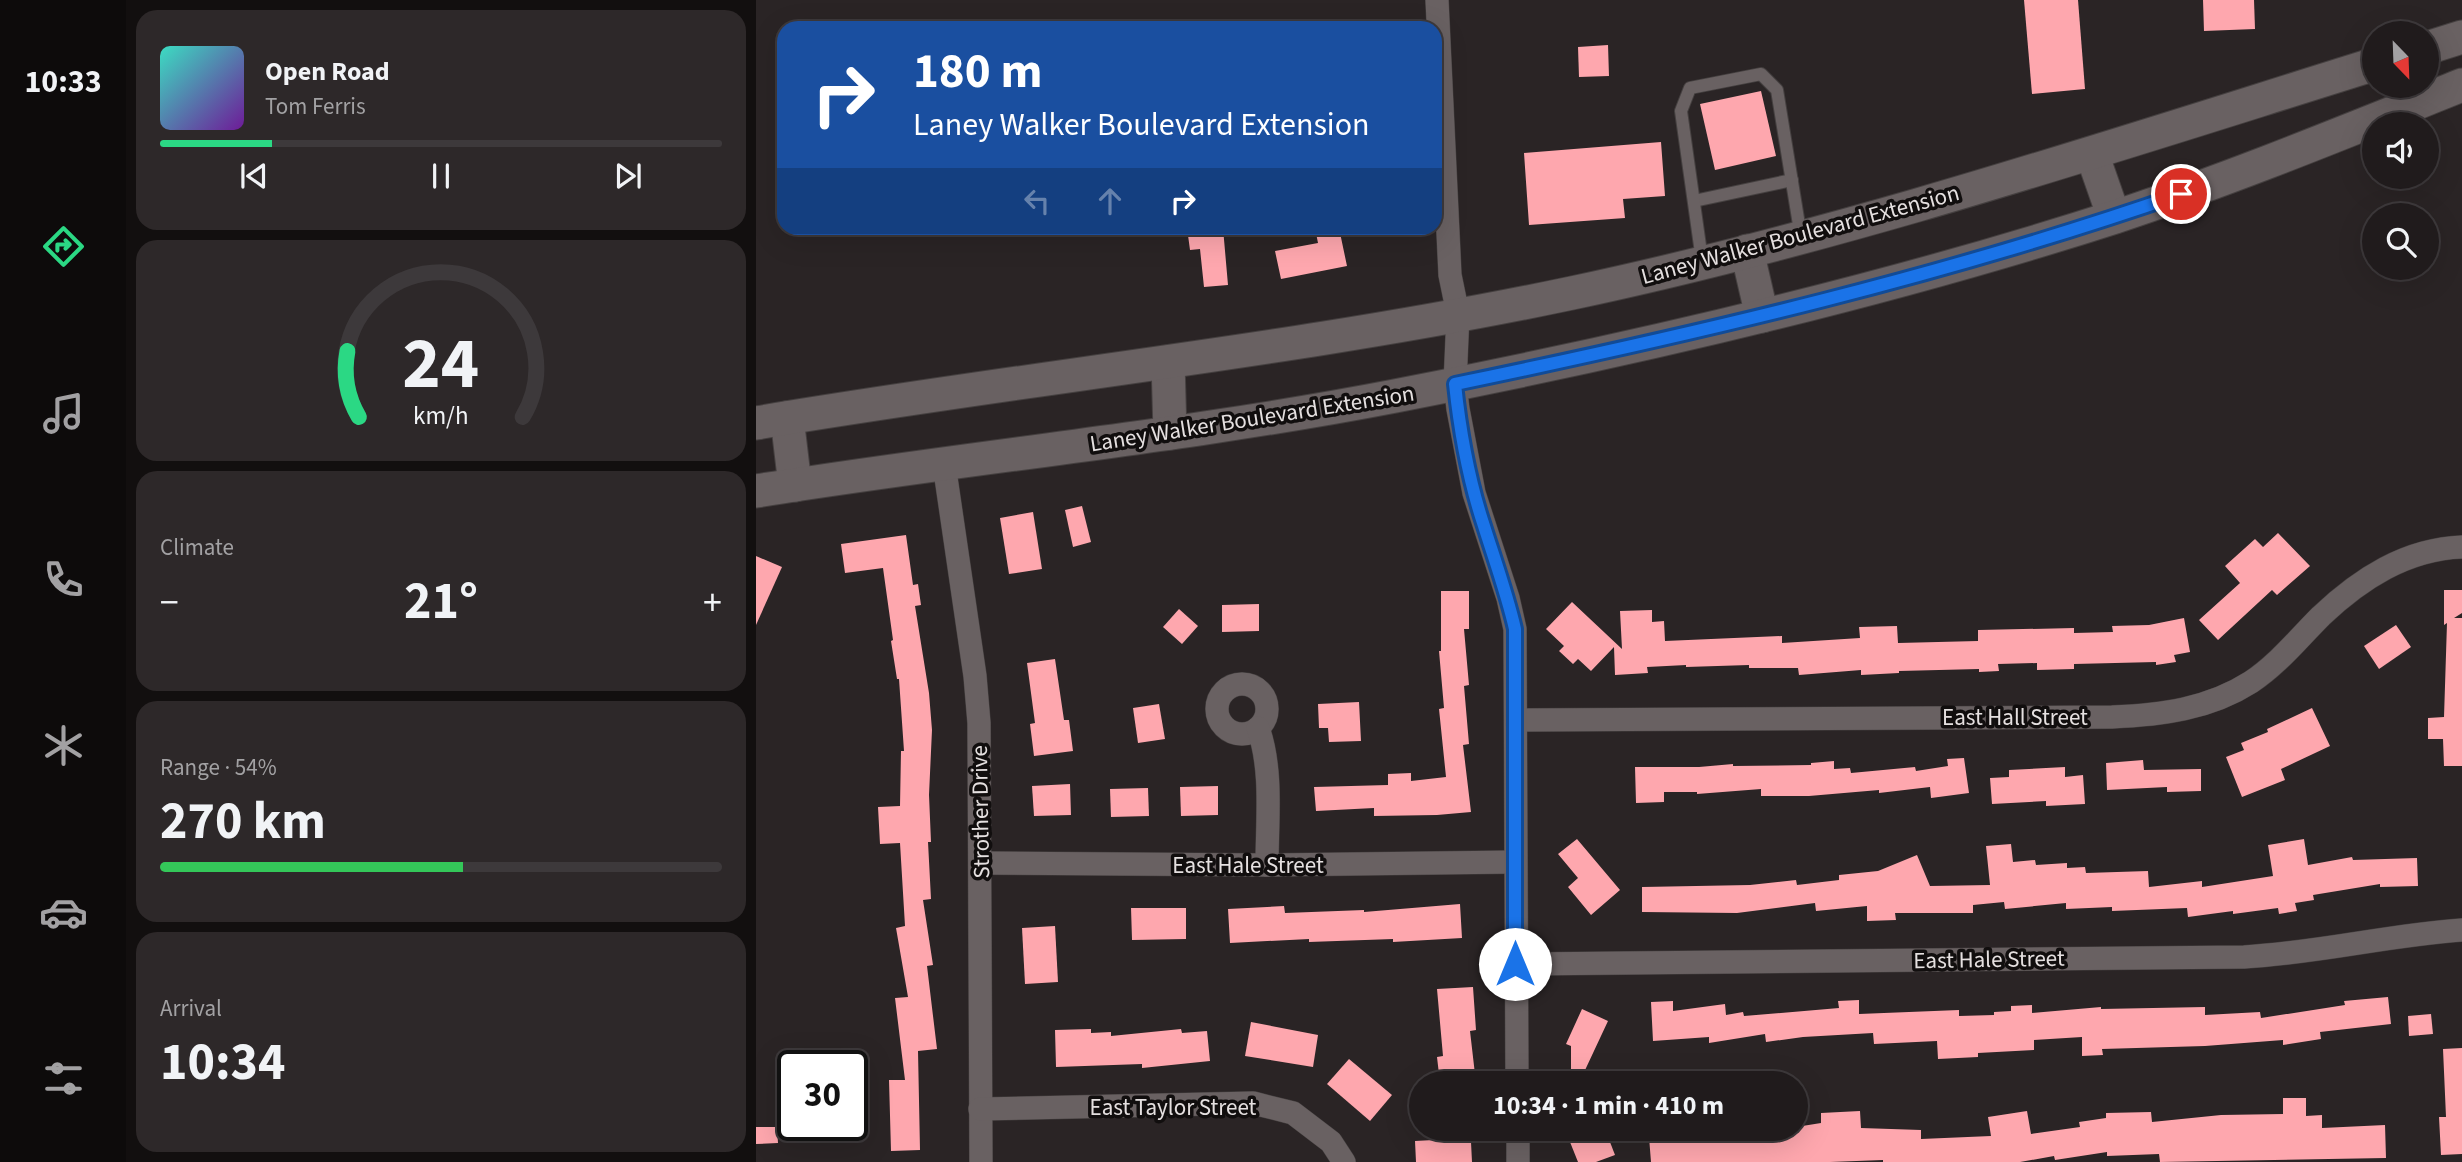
<!DOCTYPE html>
<html lang="en">
<head>
<meta charset="utf-8">
<style>
  :root { --surface:#201b1c; --page:#2d2829; --text:#f1f3f6; --muted:#a2a1a3; --line:#3d393b; --accent:#2bd884 }
  body { margin:0; font-family:"Source Sans 3",sans-serif; background:var(--page); color:var(--text); height:100vh; display:flex; flex-direction:column; font-size:26px; white-space:nowrap }
  * { box-sizing:border-box; margin:0 }
  p { font-size:23px; color:var(--muted) }
  .icon { flex:none; width:38px; height:38px; fill:none; stroke:currentColor; stroke-width:2; stroke-linecap:round; stroke-linejoin:round }
  .map { position:relative; flex:1; overflow:hidden }
  .drawer { display:flex; flex-direction:column; gap:10px; padding:10px; background:#120f0f; width:630px }
  .drawer>* { flex:none }
  .top-card { position:absolute; left:21px; top:21px; width:665px; height:214px; border-radius:21px; box-shadow:0 7px 28px #0002,0 0 0 2px var(--line); background:#1a4fa0; color:#fff; overflow:hidden }
  .needle { width:46px; rotate:157deg }
  .controls { position:absolute; left:1606px; top:21px; display:grid; gap:14px }
  .controls a { display:grid; place-items:center; width:77px; height:77px; border-radius:50%; background:var(--surface); box-shadow:0 7px 28px #0002,0 0 0 2px var(--line); font-size:35px }
  .speed { position:absolute; left:21px; top:1050px; display:flex; gap:14px; font-size:35px; font-weight:700; text-align:center }
  .speed>* { display:grid; place-content:center; width:91px; height:91px; border-radius:50%; background:var(--surface); box-shadow:0 7px 28px #0002,0 0 0 2px var(--line); line-height:1 }
  .speed .limit { border:4px solid #111; border-radius:10px; background:#fff; color:#111 }
  .pin { position:absolute; display:grid; place-items:center; width:60px; height:60px; color:#fff; margin:-30px; border:4px solid #fff; border-radius:50%; box-shadow:0 2px 7px #0007 }
  .me { position:absolute; width:77px; margin:-38px; rotate:0deg; stroke-linejoin:round; filter:drop-shadow(0 0 5px #0008) }
  .turn { display:flex; align-items:center; gap:24px; height:147px; padding:0 21px; font-size:32px }
  .turn .icon { width:91px; height:91px; stroke-width:2.5 }
  .turn b { display:block; font-size:49px; line-height:60px }
  .lanes { display:flex; align-items:center; height:66px; padding:0 21px; background:#0003; justify-content:center; gap:35px; direction:ltr }
  .lanes .off { opacity:.35 }
  .big { font-size:52px; font-weight:700; line-height:1.1 }
  .drawer .card { flex:1; display:flex; flex-direction:column; justify-content:center; gap:10px; min-width:0; padding:0 24px; border-radius:21px; background:var(--page) }
  .drawer .dial { align-items:center; gap:0 }
  .dial svg { height:182px; overflow:visible; fill:none; stroke:var(--line); stroke-width:7; stroke-linecap:round; text-anchor:middle }
  .dial text { fill:var(--text); stroke:none }
  .song { display:flex; align-items:center; gap:21px }
  .cover { width:84px; height:84px; border-radius:10px; background:linear-gradient(135deg,hsl(170 70% 55%),hsl(280 70% 35%)) }
  .played { height:7px; border-radius:4px; background:linear-gradient(90deg,var(--accent) 20%,var(--line) 20%) }
  .keys { display:flex; justify-content:space-around; direction:ltr }
  .heat { display:flex; justify-content:space-between; align-items:center; font-size:38px; direction:ltr }
  .charge { height:10px; border-radius:5px; background:linear-gradient(90deg,#34c759 54%,var(--line) 0) }
  .trip { position:absolute; left:653px; top:1071px; width:399px; height:70px; border-radius:35px; background:var(--surface); box-shadow:0 7px 28px #0002,0 0 0 2px var(--line); font-weight:700; line-height:70px; text-align:center }
  main { display:flex; flex:1; min-height:0 }
  .dock { display:flex; flex-direction:column; width:126px; justify-content:space-around; align-items:center; background:#0d0b0b; color:var(--muted) }
  .dock .icon { width:49px; height:49px }
  .dock .on { color:var(--accent) }
  .dock b { font-size:32px; color:var(--text) }
  .map>svg:first-child { display:block }
  .building { fill:#fea7ae }
  .lines { fill:none; stroke-linecap:round; stroke-linejoin:round }
  .lane-casing { stroke:#454040; stroke-width:14 }
  .street-casing { stroke:#454040; stroke-width:24 }
  .secondary-casing { stroke:#454040; stroke-width:35 }
  .lane { stroke:#696162; stroke-width:12 }
  .street { stroke:#696162; stroke-width:23 }
  .secondary { stroke:#696162; stroke-width:33 }
  .route-casing { stroke:#114b97; stroke-width:18 }
  .route { stroke:#1a73e8; stroke-width:12 }
  .labels { text-anchor:middle; stroke-width:7; stroke-linejoin:round; paint-order:stroke }
  .street-label { font-size:23px; fill:#e5e0e0; stroke:#110e0e }
</style>
</head>
<body>
<main>
<nav class="dock">
<b>10:33</b>
<svg class="icon on" aria-label="directions" viewBox="0 0 24 24"><path d="M12 3l9 9-9 9-9-9zM9 14v-3h6M13 9l2 2-2 2"/></svg>
<svg class="icon" aria-label="music" viewBox="0 0 24 24"><path d="M9 18V5l10-2v13"/><circle cx="6" cy="18" r="3"/><circle cx="16" cy="16" r="3"/></svg>
<svg class="icon" aria-label="phone" viewBox="0 0 24 24"><path d="M5 4h4l2 5-3 2q2 4 5 5l2-3 5 2v4C11 20 4 13 5 4z"/></svg>
<svg class="icon" aria-label="climate" viewBox="0 0 24 24"><path d="M12 3v18M4 7l16 10M4 17L20 7"/></svg>
<svg class="icon" aria-label="car" viewBox="0 0 24 24"><path d="M5 17H2v-5l4-1 3-4h7l3 4 3 1v5h-3M9 17h6M6 11h13"/><circle cx="7" cy="17" r="2"/><circle cx="17" cy="17" r="2"/></svg>
<svg class="icon" aria-label="filters" viewBox="0 0 24 24"><path d="M4 7h16M4 17h16"/><circle cx="9" cy="7" r="2"/><circle cx="15" cy="17" r="2"/></svg>
</nav>
<section class="drawer">
<div class="card">
<div class="song"><i class="cover"></i><div><b>Open Road</b><p>Tom Ferris</p></div></div>
<div class="played"></div>
<div class="keys"><svg class="icon" aria-label="previous" viewBox="0 0 24 24"><path d="M18 5L8 12l10 7zM5 5v14"/></svg><svg class="icon" aria-label="pause" viewBox="0 0 24 24"><path d="M8 5v14M16 5v14"/></svg><svg class="icon" aria-label="next" viewBox="0 0 24 24"><path d="M6 5l10 7-10 7zM19 5v14"/></svg></div>
</div>
<div class="card dial"><svg viewBox="0 0 100 80">
<path d="M14 69A42 42 0 1 1 86 69"/>
<path d="M14 69A42 42 0 0 1 9 40" stroke="#2bd884"/>
<text x="50" y="56" font-size="32" font-weight="700">24</text>
<text x="50" y="72" font-size="11">km/h</text>
</svg></div>
<div class="card"><p>Climate</p>
<div class="heat"><a>−</a><b class="big">21°</b><a>+</a></div>
</div>
<div class="card"><p>Range · 54%</p><b class="big">270 km</b><div class="charge"></div></div>
<div class="card"><p>Arrival</p><b class="big">10:34</b></div>
</section>
<div class="map">
<svg width="1706" height="1162" viewBox="0 0 1706 1162">
  <rect width="100%" height="100%" fill="#2a2425"/>
  <!-- building -->
  <g class="building">
    <polygon points="1268,0 1322,0 1329,89 1276,94"/>
    <polygon points="1447,0 1498,0 1499,29 1448,31"/>
    <polygon points="852,45 853,76 823,77 822,47"/>
    <polygon points="1005,91 1020,156 959,170 944,104"/>
    <polygon points="905,142 909,196 867,199 869,218 773,225 768,153"/>
    <polygon points="431,228 467,228 472,285 448,287 444,249 434,250"/>
    <polygon points="559,228 583,228 591,266 525,279 519,251 562,243"/>
    <polygon points="326,506 335,542 317,547 309,510"/>
    <polygon points="277,512 286,569 253,574 244,518"/>
    <polygon points="1522,533 1554,566 1521,595 1516,590 1462,640 1443,620 1484,583 1469,566 1499,539 1507,547"/>
    <polygon points="150,535 157,585 162,584 165,605 159,606 173,693 176,730 173,795 175,842 172,842 175,899 167,900 177,965 171,966 181,1049 162,1051 164,1150 135,1151 133,1080 149,1080 139,998 152,997 140,928 149,926 144,843 124,844 122,807 144,806 145,751 148,751 143,679 141,679 135,641 137,640 127,568 89,573 85,544"/>
    <polygon points="0,556 26,567 0,625"/>
    <polygon points="1688,590 1706,590 1706,613 1698,618 1706,618 1706,766 1688,766 1687,739 1672,739 1672,718 1688,717 1691,623 1688,625"/>
    <polygon points="685,591 713,591 713,629 708,629 713,685 708,686 713,744 707,745 715,812 681,815 618,816 618,808 560,811 558,787 632,785 632,774 655,773 655,781 690,777 683,709 688,708 683,651 685,651"/>
    <polygon points="816,602 866,649 864,611 896,610 896,622 908,621 909,641 1026,636 1026,643 1104,638 1103,627 1141,626 1142,643 1222,641 1222,630 1318,628 1318,633 1357,632 1356,626 1393,625 1428,618 1434,652 1418,655 1420,662 1400,665 1400,662 1318,664 1318,669 1281,670 1281,663 1242,664 1243,671 1223,672 1223,669 1143,671 1143,673 1105,675 1105,670 1043,675 1042,668 993,668 993,665 930,667 930,665 891,667 892,673 859,675 858,647 835,671 822,659 817,664 803,651 808,646 790,629"/>
    <polygon points="503,604 503,631 466,632 466,605"/>
    <polygon points="423,609 442,626 426,644 407,627"/>
    <polygon points="1640,625 1655,647 1623,669 1608,646"/>
    <polygon points="299,659 308,720 313,720 317,751 278,756 274,724 279,723 271,663"/>
    <polygon points="603,702 605,741 573,742 572,728 563,728 562,704"/>
    <polygon points="403,704 409,739 382,743 377,708"/>
    <polygon points="1556,708 1574,746 1525,769 1529,780 1486,797 1470,757 1488,750 1485,743 1512,732 1511,729"/>
    <polygon points="1208,758 1213,793 1175,798 1174,787 1123,793 1123,790 1053,796 1005,796 1005,789 941,794 941,792 908,792 908,802 880,803 879,767 943,767 977,764 977,766 1055,765 1055,763 1078,761 1078,769 1094,768 1095,773 1159,767 1160,771 1192,766 1191,759"/>
    <polygon points="1387,760 1388,770 1445,769 1445,791 1411,792 1411,787 1351,790 1350,763"/>
    <polygon points="1309,767 1309,777 1327,775 1329,804 1290,806 1290,801 1236,804 1234,778 1253,777 1253,770"/>
    <polygon points="314,784 315,815 278,816 276,786"/>
    <polygon points="462,786 462,815 425,816 424,787"/>
    <polygon points="392,788 393,816 355,817 354,789"/>
    <polygon points="821,839 864,890 835,915 812,887 822,878 802,854"/>
    <polygon points="1548,839 1552,865 1596,857 1597,860 1661,858 1662,886 1624,887 1624,884 1557,895 1558,900 1539,903 1541,911 1523,914 1522,908 1477,914 1477,911 1432,917 1431,908 1356,911 1356,907 1310,909 1310,903 1249,909 1248,902 1217,905 1217,913 1139,913 1140,920 1111,921 1111,906 1060,911 1059,903 981,913 886,912 886,887 994,885 1040,880 1041,885 1083,880 1083,875 1122,871 1161,855 1174,886 1234,885 1230,846 1255,844 1257,862 1279,860 1280,865 1311,863 1311,868 1329,867 1330,873 1392,871 1393,887 1446,881 1446,887 1517,876 1512,845"/>
    <polygon points="704,904 706,938 637,942 637,939 553,942 553,939 474,943 472,909 528,906 529,913 608,910 608,912"/>
    <polygon points="375,908 430,908 430,939 376,940"/>
    <polygon points="299,926 302,982 269,984 266,928"/>
    <polygon points="717,987 720,1030 714,1031 720,1083 684,1083 681,1057 687,1056 681,989"/>
    <polygon points="1632,997 1635,1024 1564,1032 1565,1039 1527,1045 1527,1040 1449,1046 1346,1049 1347,1055 1326,1056 1326,1037 1278,1040 1278,1050 1222,1053 1222,1057 1182,1059 1181,1041 1118,1044 1117,1033 1047,1037 1010,1042 1009,1034 953,1043 953,1037 897,1041 895,1002 917,1001 917,1011 969,1004 970,1015 987,1012 988,1016 1083,1008 1082,1001 1103,1000 1103,1014 1203,1010 1203,1016 1238,1015 1238,1012 1255,1011 1255,1006 1276,1005 1276,1013 1345,1007 1345,1009 1449,1007 1449,1015 1504,1012 1505,1018 1589,1005 1588,1001"/>
    <polygon points="826,1009 852,1021 823,1083 815,1083 815,1046 810,1044"/>
    <polygon points="1675,1014 1677,1034 1653,1036 1652,1016"/>
    <polygon points="495,1022 562,1035 557,1067 489,1056"/>
    <polygon points="335,1029 335,1033 355,1032 355,1036 425,1029 426,1033 451,1031 454,1061 386,1068 386,1064 300,1067 299,1030"/>
    <polygon points="1706,1048 1706,1154 1685,1155 1683,1117 1690,1117 1687,1049"/>
    <polygon points="593,1059 636,1095 614,1121 571,1084"/>
    <polygon points="1527,1098 1550,1098 1550,1116 1566,1115 1566,1128 1629,1125 1630,1158 1404,1162 1403,1154 1351,1156 1351,1152 1299,1160 1298,1156 1264,1162 1127,1162 1127,1160 1074,1162 895,1162 893,1137 961,1133 961,1129 986,1129 986,1135 1040,1129 1040,1127 1065,1123 1065,1113 1104,1111 1105,1128 1165,1130 1165,1139 1235,1136 1232,1117 1271,1111 1275,1134 1324,1127 1323,1122 1350,1118 1350,1113 1395,1112 1396,1122 1465,1115 1527,1114"/>
    <polygon points="0,1127 21,1127 22,1143 0,1144"/>
    <polygon points="833,1129 849,1129 859,1155 840,1162 822,1162 812,1137"/>
    <polygon points="696,1139 696,1143 715,1142 716,1162 660,1162 659,1141"/>
  </g>
  <g class="lines">
    <!-- lane casing -->
    <g class="lane-casing">
      <g id="lane">
        <polyline points="938,201 1036,180"/>
        <polyline points="946,260 925,111 934,88 1005,74 1021,90 1045,237"/>
      </g>
    </g>
    <!-- street casing -->
    <g class="street-casing">
      <g id="street">
        <polyline points="681,0 694,275 702,314 699,384 702,409 718,493 752,598 759,629 761,1083"/>
        <polyline points="188,464 219,676 223,723 225,1162"/>
        <circle cx="486" cy="709" r="25"/>
        <path d="M760,720L1356,717C1405,715 1453,709 1495,682C1522,664 1542,639 1565,616C1604,579 1650,549 1706,547"/>
        <path d="M502,728C517,770 511,821 511,865"/>
        <polyline points="225,863 511,865 759,862"/>
        <path d="M759,964L1488,957C1562,953 1633,935 1706,930"/>
        <polyline points="224,1109 497,1103 537,1113 575,1142 588,1162"/>
        <polyline points="762,1129 762,1162"/>
      </g>
    </g>
    <!-- secondary casing -->
    <g class="secondary-casing">
      <g id="secondary">
        <polyline points="1671,48 1706,37"/>
        <polyline points="1336,154 1358,217"/>
        <polyline points="991,251 1006,316"/>
        <polyline points="412,362 414,433"/>
        <polyline points="31,418 39,485"/>
        <path d="M0,423C272,377 546,350 816,293C1089,235 1353,147 1619,64"/>
        <path d="M0,491C212,457 427,437 639,396C881,349 1123,293 1359,217C1477,178 1591,131 1706,85"/>
      </g>
    </g>
    <!-- lane -->
    <use href="#lane" class="lane"/>
    <!-- street -->
    <use href="#street" class="street"/>
    <!-- secondary -->
    <use href="#secondary" class="secondary"/>
  </g>
  <g class="lines">
    <!-- route casing -->
    <g class="route-casing">
      <path id="route" d="M759,964V629C751,594 739,561 728,526C713,481 704,432 699,384C945,333 1189,276 1425,194"/>
    </g>
    <!-- route -->
    <use href="#route" class="route"/>
  </g>
  <g class="labels">
    <!-- street labels -->
    <g class="street-label">
      <text transform="translate(1044 234) rotate(-15)" y="8">Laney Walker Boulevard Extension</text>
      <text transform="translate(496 418) rotate(-9)" y="8">Laney Walker Boulevard Extension</text>
      <text x="1259" y="725">East Hall Street</text>
      <text transform="translate(224 812) rotate(-91)" y="8">Strother Drive</text>
      <text x="492" y="873">East Hale Street</text>
      <text transform="translate(1233 959) rotate(-1)" y="8">East Hale Street</text>
      <text x="417" y="1115">East Taylor Street</text>
    </g>
  </g>
</svg>
<div class="controls">
<a><svg class="needle" viewBox="-14 -14 28 28"><path d="M0-13l5 13h-10z" fill="#e53935"/><path d="M0 13l5-13h-10z" fill="#a2a1a3"/></svg></a>
<a><svg class="icon" aria-label="sound" viewBox="0 0 24 24"><path d="M4 9h4l5-4v14l-5-4H4zM17 9q2 3 0 6"/></svg></a>
<a><svg class="icon" aria-label="search" viewBox="0 0 24 24"><circle cx="10" cy="10" r="6"/><path d="M15 15l6 6"/></svg></a>
</div>
<div class="speed"><div class="limit">30</div></div>
<div class="pin" style="left:1425px;top:194px;background:#d93025"><svg class="icon" aria-label="arrive" viewBox="0 0 24 24"><path d="M6 21V4h12l-3 4 3 4H6"/></svg></div>
<svg class="me" style="left:759px;top:964px" viewBox="-20 -20 40 40"><circle r="19" fill="#fff"/><path d="M0-13L10 11 0 6-10 11z" fill="#1a73e8"/></svg>
<div class="trip">10:34 · 1 min · 410 m</div>
<div class="top-card">
<div class="turn"><svg class="icon" aria-label="right" viewBox="0 0 24 24"><path d="M7 20v-9h11M14 6l5 5-5 5"/></svg><div><b>180 m</b>Laney Walker Boulevard Extension</div></div>
<div class="lanes"><svg class="icon off" aria-label="left" viewBox="0 0 24 24"><path d="M17 20v-9H6M10 6l-5 5 5 5"/></svg><svg class="icon off" aria-label="ahead" viewBox="0 0 24 24"><path d="M12 20V5M6 11l6-6 6 6"/></svg><svg class="icon" aria-label="right" viewBox="0 0 24 24"><path d="M7 20v-9h11M14 6l5 5-5 5"/></svg></div>
</div>
</div>
</main>
</body>
</html>
